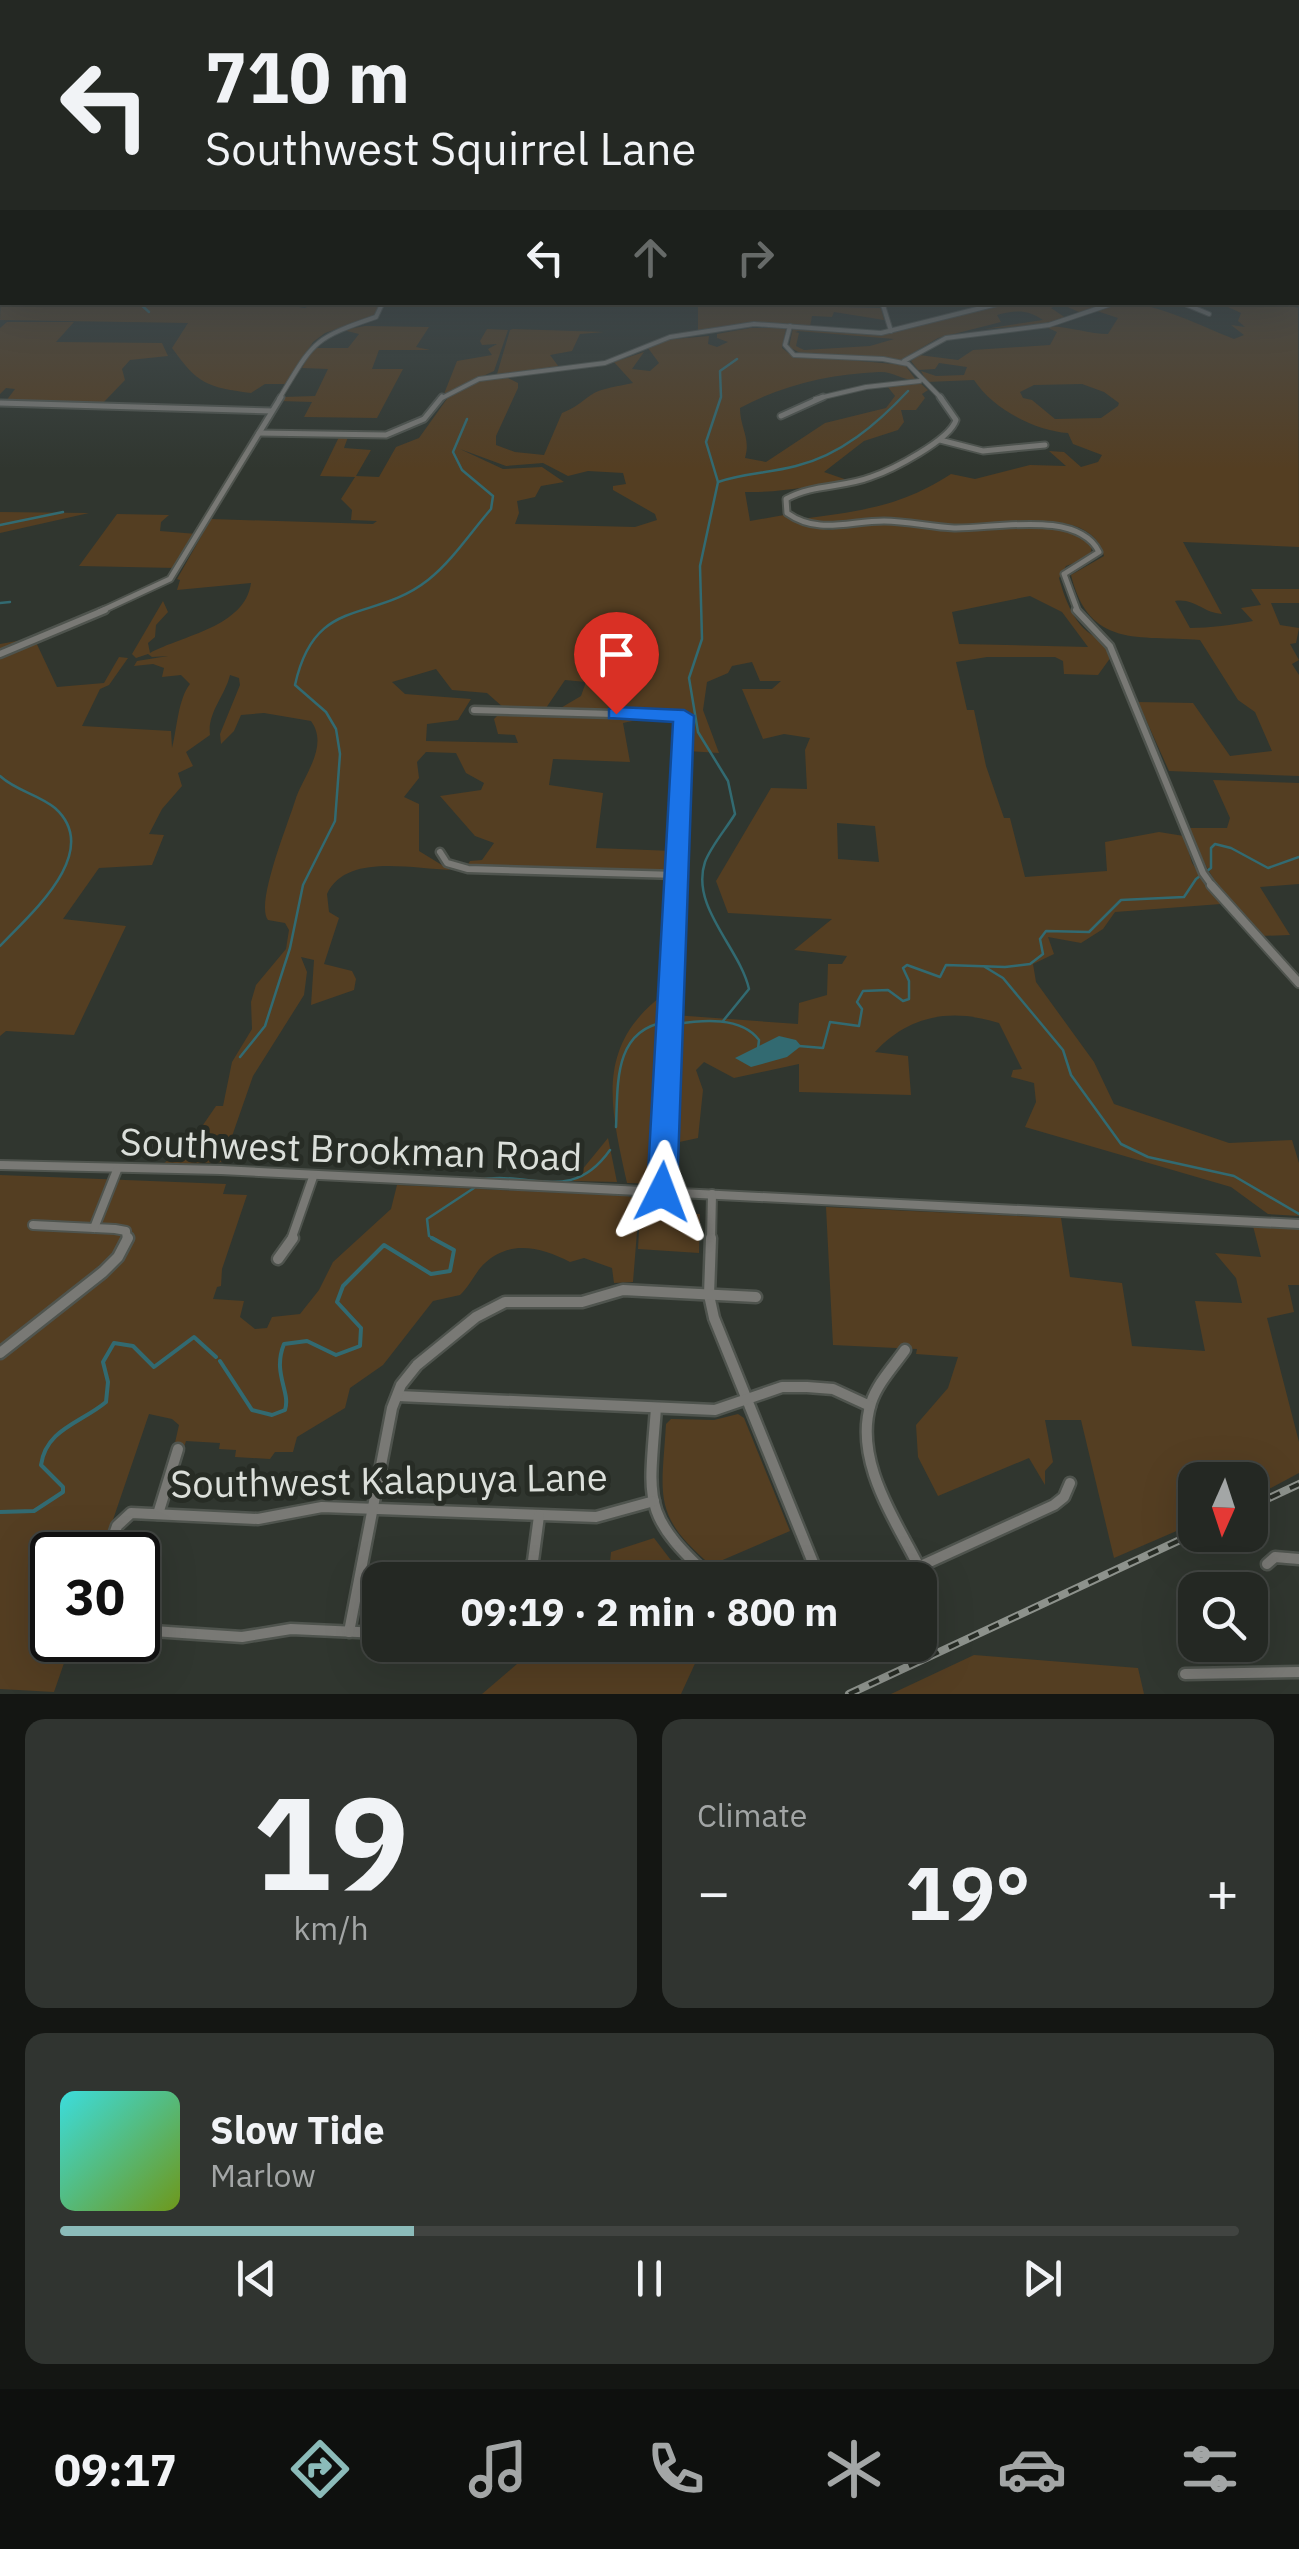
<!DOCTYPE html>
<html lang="en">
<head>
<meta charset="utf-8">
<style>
  :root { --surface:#242823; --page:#303430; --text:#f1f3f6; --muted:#a3a6a6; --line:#414441; --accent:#8bbbb9 }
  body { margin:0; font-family:"IBM Plex Sans",sans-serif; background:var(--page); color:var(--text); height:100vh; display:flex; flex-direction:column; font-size:38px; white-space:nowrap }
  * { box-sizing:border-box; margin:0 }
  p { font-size:32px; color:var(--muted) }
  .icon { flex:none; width:55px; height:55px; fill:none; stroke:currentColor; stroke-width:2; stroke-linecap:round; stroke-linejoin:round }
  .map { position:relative; height:1694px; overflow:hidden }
  .side { display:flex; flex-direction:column; gap:25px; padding:25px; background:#141613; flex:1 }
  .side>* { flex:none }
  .hud { position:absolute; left:0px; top:0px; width:1300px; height:305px; box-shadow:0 10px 40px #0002,0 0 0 2px var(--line); background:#242823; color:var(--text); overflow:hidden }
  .needle { width:65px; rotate:183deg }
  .tools { position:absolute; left:1178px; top:1462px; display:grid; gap:20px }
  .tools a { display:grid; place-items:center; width:90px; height:90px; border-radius:20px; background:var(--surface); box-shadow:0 10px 40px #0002,0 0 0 2px var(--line); font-size:50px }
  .speed { position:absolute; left:30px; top:1532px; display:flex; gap:20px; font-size:50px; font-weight:700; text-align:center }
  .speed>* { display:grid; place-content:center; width:130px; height:130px; border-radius:50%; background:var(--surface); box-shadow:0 10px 40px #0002,0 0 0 2px var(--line); line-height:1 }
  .speed .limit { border:5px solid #111; border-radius:15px; background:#fff; color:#111 }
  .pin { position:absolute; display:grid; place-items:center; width:85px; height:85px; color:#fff; margin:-102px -42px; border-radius:50% 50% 50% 0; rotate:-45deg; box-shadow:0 0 10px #0007 }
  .pin .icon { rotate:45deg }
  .me { position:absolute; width:110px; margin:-55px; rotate:3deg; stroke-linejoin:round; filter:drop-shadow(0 0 8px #0008) }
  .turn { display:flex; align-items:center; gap:35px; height:210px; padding:0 40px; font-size:45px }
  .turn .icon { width:130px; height:130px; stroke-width:2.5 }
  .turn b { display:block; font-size:70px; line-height:85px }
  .lanes { display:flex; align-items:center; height:95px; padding:0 40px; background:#0003; justify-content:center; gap:50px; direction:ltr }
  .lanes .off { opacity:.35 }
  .big { font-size:75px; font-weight:800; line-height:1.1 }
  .side .tile { flex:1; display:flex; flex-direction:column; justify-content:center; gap:15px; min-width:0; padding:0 35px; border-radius:20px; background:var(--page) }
  .side .dial { align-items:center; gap:0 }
  .dial b { font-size:130px; line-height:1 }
  .song { display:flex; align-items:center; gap:30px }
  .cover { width:120px; height:120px; border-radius:15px; background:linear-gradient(135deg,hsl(180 70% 55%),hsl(80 70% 35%)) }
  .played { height:10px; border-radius:5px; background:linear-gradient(90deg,var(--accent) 30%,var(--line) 30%) }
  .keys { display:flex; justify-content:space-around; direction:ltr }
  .heat { display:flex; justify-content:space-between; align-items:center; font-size:55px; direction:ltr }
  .side .tiles { flex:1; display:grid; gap:25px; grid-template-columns:1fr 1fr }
  .tile:last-child { grid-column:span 2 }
  .trip { position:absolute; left:362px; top:1562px; width:575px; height:100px; border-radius:20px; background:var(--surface); box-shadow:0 10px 40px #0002,0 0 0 2px var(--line); font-weight:800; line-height:100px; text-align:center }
  .tab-bar { display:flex; height:160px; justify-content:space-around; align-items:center; background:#0e100e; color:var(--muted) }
  .tab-bar .icon { width:70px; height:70px }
  .tab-bar .selected { color:var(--accent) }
  .tab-bar b { font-size:45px; color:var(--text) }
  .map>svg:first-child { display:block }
  .green { fill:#543e22; fill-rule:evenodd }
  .water { fill:#326a71 }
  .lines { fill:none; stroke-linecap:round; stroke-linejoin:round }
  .stream-far1 { stroke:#326a71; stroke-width:2.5 }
  .stream { stroke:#326a71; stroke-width:4 }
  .minor-far4-casing { stroke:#4f544e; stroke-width:6 }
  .minor-far3-casing { stroke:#4f544e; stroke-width:9 }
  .minor-far2-casing { stroke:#4f544e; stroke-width:11 }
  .minor-far1-casing { stroke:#4f544e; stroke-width:12 }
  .minor-casing { stroke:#4f544e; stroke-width:15 }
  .minor-far4 { stroke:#797975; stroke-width:4 }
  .minor-far3 { stroke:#797975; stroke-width:5 }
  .minor-far2 { stroke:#797975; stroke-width:6 }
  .minor-far1 { stroke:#797975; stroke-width:8 }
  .minor { stroke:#797975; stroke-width:10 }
  .rail-casing { stroke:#8d928c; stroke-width:8 }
  .rail { stroke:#272c25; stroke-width:4; stroke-dasharray:11; stroke-linecap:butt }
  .route { fill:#1a73e8; stroke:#114b97; stroke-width:2.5 }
  .labels { text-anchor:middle; stroke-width:10; stroke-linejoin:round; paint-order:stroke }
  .near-street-label { font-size:38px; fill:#dbdfda; stroke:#272c25 }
</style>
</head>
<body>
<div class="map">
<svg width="1299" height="1694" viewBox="0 0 1299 1694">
  <rect width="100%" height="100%" fill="#30362f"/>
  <!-- green -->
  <g class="green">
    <path d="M2,279V302H230V306L266,302L305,308L313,303H381L379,314L325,333L313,342L286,384H265L251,393C206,387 198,384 172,348L188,323L0,320Z"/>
    <polygon points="835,302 837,307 881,308 884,320 834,312 832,317 812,316 810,327 765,324 698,334 698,303"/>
    <path d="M1011,303H1111L1081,313L1061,304L1051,308L1066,318L1039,325L984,329L1043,320C1028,309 1014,310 997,315L1001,322L938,338L901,360L804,355L789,347L793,328L885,334ZM798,331L894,339L870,346L804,350L796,346L799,333L795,332Z"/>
    <path d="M1125,303C1156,303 1203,327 1234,339L1244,335L1231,325L1245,327L1238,321L1241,313L1219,303H1279L1298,308L1299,547L1183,542L1222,614C1203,613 1195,598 1175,601L1190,628C1210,628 1232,625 1253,621L1241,608L1261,605L1251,589H1299V603H1271L1280,625L1299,628L1296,643L1290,644L1299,660L1292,664L1299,675V776L1169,771L1138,702L1193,703L1230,756L1272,751L1255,712L1238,700L1200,640C1138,635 1089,649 1071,575L1104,556C1091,503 1001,526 964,526C938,526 912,519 886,519C856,519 831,525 801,519C860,511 900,507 951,474L975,479L1030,465L1066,466L1049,451L1064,452L1081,467L1098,462L1102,455L1073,444L1068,433C1035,431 993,409 974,380L927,382L921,371L936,376L964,375L967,367L939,363L935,369L918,370L911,361L919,355L958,360L973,350L1050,345L1057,332L1046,327C1060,324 1089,334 1108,334L1118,318L1097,311ZM1082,384L1104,392L1119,403L1118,406L1101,418L1055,419L1032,400L1023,398L1020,392L1034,385Z"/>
    <polygon points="7,322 74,322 56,342 162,343 168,356 130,360 122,369 125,380 102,404 6,401 15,389 6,388 0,394 0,328"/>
    <polygon points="365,326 429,327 416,347 430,350 379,350 372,369 403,369 377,418 304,417 312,402 281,401 284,397 315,396 328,369 302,368 313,348 348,348 359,334 343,330"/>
    <path d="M750,328H786L782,348L791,355L905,365L916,380C903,381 893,371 879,372C831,374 782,385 740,408C740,428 751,438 745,458L766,462L825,423L886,408L895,396L887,386L920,383L928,390L922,394L925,398L916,410H901L904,422L898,430L864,441L824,472L850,481C814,485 781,493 745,492L750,521L784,515L803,526L829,530L877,523L962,531L1021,525L1057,528L1076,534L1092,546L1090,557L1066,566L1059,578C1066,603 1077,633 1105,641L1111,657L1098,675L1064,674L1063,661L1055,657H987L956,662L967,710H974L986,766L1004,818H1010L1025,877L1107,871L1105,842L1159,832L1184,836L1192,863L1221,904L1115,912L1103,929L1081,943L1048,937L1054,954L1033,964L1036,982L1094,1062L1114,1104L1229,1143L1292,1140L1299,1163V1216L1268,1214L1231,1187L1025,1127L1036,1102L1034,1083L1011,1077L1013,1070L1022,1069L999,1023C951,1008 909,1015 875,1052L908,1056L911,1095L799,1092V1064L734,1078L704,1062L696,1070L703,1090L698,1138L670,1144L674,1015L798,1024L799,1003L827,995L828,964H842L847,956L794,950L832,919L728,913L716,881L771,788L807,789L805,750L810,738L784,734L763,739L742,689H772L781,681H760L752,662L732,666L728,673L707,682L703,710L719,753L687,751L689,711L682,714L559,709L581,696L586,682L565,680L546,708H504L487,693L452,690L436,669L392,682L405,694L471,699L458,720L427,724L426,741L518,743L515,735L498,734L494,719L501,712L680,717L682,728C663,714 647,718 623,723L630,762L553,759L549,785L603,793L596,848L674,851V874L571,867L467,866L470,861L482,860L494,843L475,836L440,796L481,790L484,783L466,773L456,753L426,752L417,762L419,778L404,797L419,804V851L450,870C412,869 346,853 327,894L329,912L339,918L324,964L352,971L356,979L354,990L311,1005L314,960L301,957L307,972L304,995L253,1076L223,1162L162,1165L194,1138L216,1106H223L232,1062L252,1029L251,1002L256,985L286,949L289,930L285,923L268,920C255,904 288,824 295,801C302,777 330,747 311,721L264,713L241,715L234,731L221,744L220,734L240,685L239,678L230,675C225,696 207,713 210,735L186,752L193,766L178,773L182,786L162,809L149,834L164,835L152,865L99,868L63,919L126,926L74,1035L6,1031L0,1036V644L34,638L57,687L104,683L119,657L128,658L109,685L100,689L82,726L171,731L172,748C177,729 178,699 190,684L181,675L162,677L164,668L153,664L134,666L137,661L168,656L152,657L148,654L136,658L132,654L163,601L168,612L156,625L155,637L148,643L150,653C183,635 245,627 251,583L177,590L180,580L177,579L211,519L373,524L377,521L351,520L352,510L341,499L355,477L320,476L339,437H348L344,448L371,450L356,476L379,477L396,447L419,438L449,396L482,380L504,376L518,383V388L496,436V445L515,452L544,455L562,413C575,408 581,402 591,395C601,388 620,386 633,383L614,362L644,352L632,369L650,371L659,363L648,348L663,340L709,336L708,344L717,347L728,342L717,338V334ZM460,449L506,466L543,463L568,476L588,471L623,473L626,484L613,486V490L655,514L657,520L635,527L515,524L519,513L517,501L535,497L541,486L564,482L542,467L503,469ZM1030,596L1062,612L1088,647L959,644L952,612ZM837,823L875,826L879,862L838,859Z"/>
    <polygon points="487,329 508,330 494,371 444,394 457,361 492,355 488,349 497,344 482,345 480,341"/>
    <polygon points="510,330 513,329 604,332 580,334 572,351 550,355 559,367 497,374"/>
    <polygon points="0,512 89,513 0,533"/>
    <polygon points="117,514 169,515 161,522 160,531 197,534 176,568 79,566"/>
    <path d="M1213,780L1299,783V884L1260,887L1290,935L1261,936C1227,897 1207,879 1190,828H1227L1230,818Z"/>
    <path d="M667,992L668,1060L659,1184L627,1183C610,1106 594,1044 667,992Z"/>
    <polygon points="608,1138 617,1182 573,1181"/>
    <path d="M0,1175L226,1184L223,1194L247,1195L222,1269L221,1286L217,1287L213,1299L244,1301L240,1317L255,1329L267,1328L272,1317L300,1314L319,1290L333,1262L391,1209L397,1185L628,1196L645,1202L644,1207H639L633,1282L614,1283L612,1268L584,1258L570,1262C542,1248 511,1239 485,1263C475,1272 470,1286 460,1295L433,1301L383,1365L350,1388L345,1408L297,1437L293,1452H275L270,1459L235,1457L236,1450L219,1449L220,1443L186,1441L184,1447H174L179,1425L172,1419L149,1414L101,1555H52V1640H72L54,1692L0,1689Z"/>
    <polygon points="826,1207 1061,1218 1070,1277 1122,1283 1132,1346 1205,1351 1195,1301 1242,1303 1236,1278 1215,1253 1261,1257 1253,1226 1299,1229 1299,1285 1288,1285 1294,1312 1267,1318 1299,1442 1299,1473 1250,1499 1250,1480 1195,1480 1195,1523 1114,1558 1081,1420 1045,1420 1053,1462 1045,1471 1045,1485 1029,1458 938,1496 918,1457 916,1425 948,1388 958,1357 916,1354 917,1349 833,1345"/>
    <polygon points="640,1211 700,1214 699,1253 638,1249"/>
    <path d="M738,1414L744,1418L790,1531L711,1565C651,1515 662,1495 666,1424L671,1419L714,1420Z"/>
    <polygon points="654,1538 670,1559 696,1580 592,1580 593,1574 609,1574 611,1552"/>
    <polygon points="539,1645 713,1645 698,1657 681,1694 482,1694"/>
    <polygon points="974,1655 1138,1668 1144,1694 891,1694"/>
  </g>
  <!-- water -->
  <polygon class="water" points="779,1036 796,1040 801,1046 787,1057 751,1067 735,1058"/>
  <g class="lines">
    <!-- stream-far1 -->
    <g class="stream-far1">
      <polyline points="138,302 149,312"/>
      <path d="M718,482C744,473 770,473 796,466C841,455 877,424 908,391"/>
      <polyline points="0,525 63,512"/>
      <polyline points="0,603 10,602"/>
      <path d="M0,776C16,791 38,794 55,808C104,852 29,915 0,946"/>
      <polyline points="985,967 1003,978 1063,1050 1071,1075 1121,1144 1148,1157 1234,1176 1299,1214"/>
      <path d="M723,1021L749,989C740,948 690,907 705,862C711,846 726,829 735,814L728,781L698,732L689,678L702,639L700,566L718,482L706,442L721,397L720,371L737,359"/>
      <path d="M676,1024C702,1020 741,1016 759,1040L758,1049"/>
      <polyline points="799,1046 823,1048 830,1022 859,1026 862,1009 857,1002 863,991 888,990 903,1001 909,999 909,981 903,968 907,965 940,977 946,965 1005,967 1030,964 1043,954 1040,939 1046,931 1089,932 1121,900 1184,897 1196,879 1211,868 1211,848 1215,844 1231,848 1268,868 1299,857"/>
      <path d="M240,1057L265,1026L290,948L303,885L335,821L340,754L336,729L326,712L295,685C315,594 372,624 428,580C452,561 471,532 491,509L493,496L462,470L453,452L467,419"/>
      <path d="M616,1127C618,1085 613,1031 665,1022"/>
      <path d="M477,1180C532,1170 571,1205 610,1150"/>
      <polyline points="437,1240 429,1236 427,1219 474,1188"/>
    </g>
    <!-- stream -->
    <g class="stream">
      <path d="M220,1361L252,1410L272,1415L285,1410C291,1391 272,1374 284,1344L307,1341L336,1355L360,1346L361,1328L337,1302L343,1286L384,1245L431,1274L450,1271L454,1250L432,1238"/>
      <path d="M0,1512L34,1511L63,1492V1487L41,1465C46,1429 81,1423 106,1402L108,1382L103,1362L114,1343L133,1346L154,1367L194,1337L216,1357"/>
    </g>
    <!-- minor-far4 casing -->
    <g class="minor-far4-casing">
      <g id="minor-far4">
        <polyline points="882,302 891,331"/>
        <polyline points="1180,302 1209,314"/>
        <polyline points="790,326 785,345 794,355 883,359 908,364 942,399"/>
        <polyline points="904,361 946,338 1049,325 1117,302"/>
        <path d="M279,399C314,342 311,339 376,317L383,302"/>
        <polyline points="440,399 479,379 605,363 670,337 754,324 881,333 1005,302"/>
        <polyline points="815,399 866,387 920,381"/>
      </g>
    </g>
    <!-- minor-far3 casing -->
    <g class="minor-far3-casing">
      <g id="minor-far3">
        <path d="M940,397L956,420C950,440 892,470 871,477C843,488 813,484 786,499L787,513C818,535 849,521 884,521C908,521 930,527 954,528C993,529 1078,509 1099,552L1064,574L1078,612"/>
        <polyline points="0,403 272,411"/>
        <polyline points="781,416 823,397"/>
        <polyline points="259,433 386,435 424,419 442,397"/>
        <polyline points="940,440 983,451 1045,445"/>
        <polyline points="99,612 170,579 281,397"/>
      </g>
    </g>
    <!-- minor-far2 casing -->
    <g class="minor-far2-casing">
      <g id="minor-far2">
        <polyline points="1076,610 1110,646 1203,873 1213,887"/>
        <polyline points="0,654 105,610"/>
        <polyline points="474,710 684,716 676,887"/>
        <polyline points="440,852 447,863 468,869 678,875"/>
      </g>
    </g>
    <!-- minor-far1 casing -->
    <g class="minor-far1-casing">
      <g id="minor-far1">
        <polyline points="1211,885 1299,983"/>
        <polyline points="0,1165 221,1170 1299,1224"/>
        <polyline points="662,1192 676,885"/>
        <polyline points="33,1225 115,1229 126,1231 127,1240"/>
        <polyline points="94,1228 117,1170"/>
        <polyline points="291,1240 313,1177"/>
        <polyline points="711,1240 712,1194"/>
      </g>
    </g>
    <!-- minor casing -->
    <g class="minor-casing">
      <g id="minor">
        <polyline points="711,1238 709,1295 714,1318 820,1580"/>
        <polyline points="278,1259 293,1238"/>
        <path d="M905,1350C893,1367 877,1384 871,1403C853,1460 895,1519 919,1567"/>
        <polyline points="0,1353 103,1272 118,1257 128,1238"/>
        <polyline points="398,1396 715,1410 782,1387 807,1387 833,1389 870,1406"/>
        <path d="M656,1408C649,1502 640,1514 713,1580"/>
        <polyline points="158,1514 178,1449"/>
        <polyline points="107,1555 117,1526 131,1513 258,1519 322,1507 596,1517 654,1501"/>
        <polyline points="1267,1564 1275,1557 1299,1559"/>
        <polyline points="524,1580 533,1561 539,1516"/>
        <polyline points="890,1580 1054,1505 1064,1497 1070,1483"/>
        <polyline points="138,1630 242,1637 291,1629 380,1633"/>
        <polyline points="349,1632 392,1408 401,1385 417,1365 476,1317 505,1302 582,1302 623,1290 756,1297"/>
        <polyline points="1185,1674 1299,1672"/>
      </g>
    </g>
    <!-- minor-far4 -->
    <use href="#minor-far4" class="minor-far4"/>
    <!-- minor-far3 -->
    <use href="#minor-far3" class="minor-far3"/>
    <!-- minor-far2 -->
    <use href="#minor-far2" class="minor-far2"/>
    <!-- minor-far1 -->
    <use href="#minor-far1" class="minor-far1"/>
    <!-- minor -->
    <use href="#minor" class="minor"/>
    <!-- rail casing -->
    <g class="rail-casing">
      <g id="rail">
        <polyline points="1250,1507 1299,1484"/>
        <polyline points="849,1694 1195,1533"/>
      </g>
    </g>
    <!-- rail -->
    <use href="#rail" class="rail"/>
  </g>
  <!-- sky -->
  <linearGradient id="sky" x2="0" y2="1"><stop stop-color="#1a1e1a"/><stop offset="0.49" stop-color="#485258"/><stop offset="1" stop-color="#485258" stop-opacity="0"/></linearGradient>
  <rect width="1299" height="469" fill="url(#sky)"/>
  <!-- route -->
  <polygon class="route" points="616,707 684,710 694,716 677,1192 672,1201 662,1205 652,1201 647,1192 673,722 609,718 609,709"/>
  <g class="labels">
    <!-- near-street labels -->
    <g class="near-street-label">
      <text transform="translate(351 1150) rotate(2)" y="13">Southwest Brookman Road</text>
      <text transform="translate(389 1481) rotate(-1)" y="13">Southwest Kalapuya Lane</text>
    </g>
  </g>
</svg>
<div class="tools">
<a><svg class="needle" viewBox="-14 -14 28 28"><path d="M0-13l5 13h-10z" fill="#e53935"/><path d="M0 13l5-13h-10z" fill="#a3a6a6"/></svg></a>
<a><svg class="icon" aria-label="search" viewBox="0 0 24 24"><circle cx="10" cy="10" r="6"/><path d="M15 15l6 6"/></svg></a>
</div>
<div class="speed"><div class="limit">30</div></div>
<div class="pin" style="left:616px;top:714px;background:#d93025"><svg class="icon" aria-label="arrive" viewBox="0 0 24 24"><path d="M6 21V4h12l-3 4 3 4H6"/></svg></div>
<svg class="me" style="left:662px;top:1192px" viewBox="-20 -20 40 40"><path d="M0-17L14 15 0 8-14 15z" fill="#1a73e8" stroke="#fff" stroke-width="4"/></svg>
<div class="trip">09:19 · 2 min · 800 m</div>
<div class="hud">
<div class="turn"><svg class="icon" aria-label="left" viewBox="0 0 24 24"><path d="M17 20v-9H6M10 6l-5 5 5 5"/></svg><div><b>710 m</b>Southwest Squirrel Lane</div></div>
<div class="lanes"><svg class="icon" aria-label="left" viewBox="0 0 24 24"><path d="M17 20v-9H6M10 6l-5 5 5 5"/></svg><svg class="icon off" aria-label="ahead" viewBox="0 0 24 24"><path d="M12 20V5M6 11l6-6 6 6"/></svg><svg class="icon off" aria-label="right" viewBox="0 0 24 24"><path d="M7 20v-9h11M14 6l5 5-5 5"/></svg></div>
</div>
</div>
<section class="side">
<div class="tiles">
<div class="tile dial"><b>19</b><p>km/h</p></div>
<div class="tile"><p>Climate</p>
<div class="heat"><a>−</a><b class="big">19°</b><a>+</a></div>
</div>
<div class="tile">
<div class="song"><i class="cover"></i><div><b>Slow Tide</b><p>Marlow</p></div></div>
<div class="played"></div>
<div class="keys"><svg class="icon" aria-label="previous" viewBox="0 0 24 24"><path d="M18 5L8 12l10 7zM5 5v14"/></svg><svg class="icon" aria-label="pause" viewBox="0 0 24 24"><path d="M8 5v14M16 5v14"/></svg><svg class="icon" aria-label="next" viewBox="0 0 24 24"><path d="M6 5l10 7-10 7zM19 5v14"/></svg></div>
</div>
</div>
</section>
<nav class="tab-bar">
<b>09:17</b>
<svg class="icon selected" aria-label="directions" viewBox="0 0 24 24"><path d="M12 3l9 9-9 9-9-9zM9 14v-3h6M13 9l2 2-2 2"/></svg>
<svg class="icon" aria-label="music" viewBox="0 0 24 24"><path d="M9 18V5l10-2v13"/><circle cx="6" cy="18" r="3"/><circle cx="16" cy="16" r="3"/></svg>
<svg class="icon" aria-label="phone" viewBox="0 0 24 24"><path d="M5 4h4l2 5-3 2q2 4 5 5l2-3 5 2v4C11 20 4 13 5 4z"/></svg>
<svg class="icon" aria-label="climate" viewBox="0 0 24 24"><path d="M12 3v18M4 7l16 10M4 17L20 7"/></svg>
<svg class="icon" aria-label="car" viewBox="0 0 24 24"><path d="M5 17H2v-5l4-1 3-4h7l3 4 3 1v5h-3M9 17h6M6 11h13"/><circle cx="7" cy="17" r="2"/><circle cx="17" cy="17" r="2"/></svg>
<svg class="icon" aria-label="filters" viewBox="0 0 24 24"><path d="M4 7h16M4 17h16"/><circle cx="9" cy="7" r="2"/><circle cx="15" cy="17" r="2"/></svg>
</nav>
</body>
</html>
